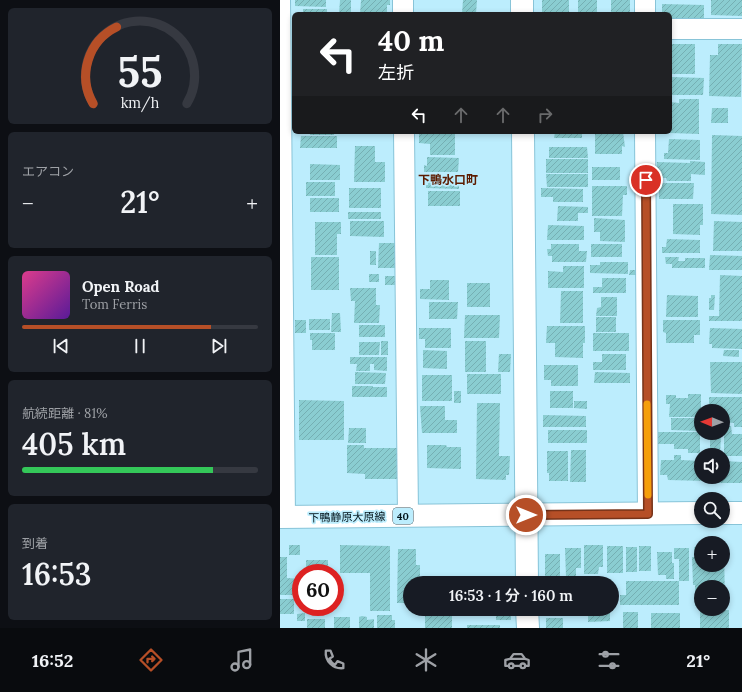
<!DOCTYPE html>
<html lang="ja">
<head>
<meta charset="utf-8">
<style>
  :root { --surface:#171b24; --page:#20242c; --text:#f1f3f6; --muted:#9ea1a6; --line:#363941; --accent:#b64f27 }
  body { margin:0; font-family:Lora,"Noto Sans JP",serif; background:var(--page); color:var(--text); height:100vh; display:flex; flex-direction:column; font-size:15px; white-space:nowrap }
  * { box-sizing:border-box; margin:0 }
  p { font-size:13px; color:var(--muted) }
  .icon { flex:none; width:22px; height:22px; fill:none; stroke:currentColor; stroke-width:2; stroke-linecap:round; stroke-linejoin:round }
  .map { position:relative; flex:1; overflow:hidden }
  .details { display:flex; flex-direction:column; gap:8px; padding:8px; background:#0d0f14; width:280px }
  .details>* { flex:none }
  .banner { position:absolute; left:12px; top:12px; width:380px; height:122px; border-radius:6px; box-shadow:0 2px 6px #0003; background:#202124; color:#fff; overflow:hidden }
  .needle { width:26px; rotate:271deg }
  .buttons { position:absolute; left:414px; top:404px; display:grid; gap:8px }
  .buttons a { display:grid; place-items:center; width:36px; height:36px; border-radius:50%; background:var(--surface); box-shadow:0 2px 6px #0003; font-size:20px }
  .speed { position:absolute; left:12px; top:564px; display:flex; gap:8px; font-size:20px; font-weight:700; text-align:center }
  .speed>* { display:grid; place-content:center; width:52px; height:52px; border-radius:50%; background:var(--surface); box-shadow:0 2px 6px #0003; line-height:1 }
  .speed .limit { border:6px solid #d22; background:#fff; color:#111 }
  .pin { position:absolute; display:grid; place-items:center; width:34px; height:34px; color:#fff; margin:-17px; border:2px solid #fff; border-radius:50%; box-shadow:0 1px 4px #0007 }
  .me { position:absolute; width:44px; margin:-22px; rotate:90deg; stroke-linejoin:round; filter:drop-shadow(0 0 3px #0008) }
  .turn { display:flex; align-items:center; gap:14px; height:84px; padding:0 20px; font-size:18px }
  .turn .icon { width:52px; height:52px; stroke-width:2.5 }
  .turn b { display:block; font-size:28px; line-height:34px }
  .lanes { display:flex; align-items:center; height:38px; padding:0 20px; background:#0003; justify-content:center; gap:20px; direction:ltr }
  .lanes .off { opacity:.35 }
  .big { font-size:30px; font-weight:600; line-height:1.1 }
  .details .card { flex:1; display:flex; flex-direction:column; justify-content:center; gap:6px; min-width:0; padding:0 14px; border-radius:6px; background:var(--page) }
  .details .dial { align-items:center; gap:0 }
  .dial svg { height:104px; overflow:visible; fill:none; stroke:var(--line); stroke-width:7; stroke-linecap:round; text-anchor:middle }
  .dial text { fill:var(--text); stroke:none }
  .song { display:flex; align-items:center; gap:12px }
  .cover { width:48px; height:48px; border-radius:6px; background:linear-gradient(135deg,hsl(330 70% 55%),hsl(270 70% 35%)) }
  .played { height:4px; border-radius:2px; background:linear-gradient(90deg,var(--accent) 80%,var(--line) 80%) }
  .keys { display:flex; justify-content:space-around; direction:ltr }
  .heat { display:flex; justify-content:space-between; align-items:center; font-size:22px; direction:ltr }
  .charge { height:6px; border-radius:3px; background:linear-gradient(90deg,#34c759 81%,var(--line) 0) }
  .trip { position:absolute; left:123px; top:576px; width:216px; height:40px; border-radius:20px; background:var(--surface); box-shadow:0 2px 6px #0003; font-weight:600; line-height:40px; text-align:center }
  .dock { display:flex; height:64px; justify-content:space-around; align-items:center; background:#090b0e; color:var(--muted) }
  .dock .icon { width:28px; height:28px }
  .dock .on { color:var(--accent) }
  .dock b { font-size:18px; color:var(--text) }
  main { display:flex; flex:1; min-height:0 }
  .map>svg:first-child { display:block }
  .building { fill:url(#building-hatch) }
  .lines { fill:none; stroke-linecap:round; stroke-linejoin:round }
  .street-casing { stroke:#88c4d8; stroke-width:22 }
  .secondary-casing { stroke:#88c4d8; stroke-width:24 }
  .primary-casing { stroke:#88c4d8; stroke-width:24 }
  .street { stroke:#fff; stroke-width:20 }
  .secondary { stroke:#fff; stroke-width:22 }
  .primary { stroke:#fff; stroke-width:22 }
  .route-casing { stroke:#763319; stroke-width:10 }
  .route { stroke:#b64f27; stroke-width:7 }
  .slow { stroke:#f59e0b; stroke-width:7 }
  .labels { text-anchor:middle; stroke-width:3.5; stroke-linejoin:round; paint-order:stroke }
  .shield { fill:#bcedfd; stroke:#38535d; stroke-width:1 }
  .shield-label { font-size:10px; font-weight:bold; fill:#001118 }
  .street-label { font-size:11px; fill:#001118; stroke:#bcedfd }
  .neighbourhood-label { font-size:12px; font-weight:bold; fill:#5c1c01; stroke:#bcedfd }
</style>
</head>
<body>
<main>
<section class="details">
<div class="card dial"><svg viewBox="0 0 100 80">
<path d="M14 69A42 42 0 1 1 86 69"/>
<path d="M14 69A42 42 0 0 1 32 10" stroke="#b64f27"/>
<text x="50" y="56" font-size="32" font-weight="700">55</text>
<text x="50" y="72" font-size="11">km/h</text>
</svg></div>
<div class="card"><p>エアコン</p>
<div class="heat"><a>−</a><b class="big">21°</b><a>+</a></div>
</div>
<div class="card">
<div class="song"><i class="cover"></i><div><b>Open Road</b><p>Tom Ferris</p></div></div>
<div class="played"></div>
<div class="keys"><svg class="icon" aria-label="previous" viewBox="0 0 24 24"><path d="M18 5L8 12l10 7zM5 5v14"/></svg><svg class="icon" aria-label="pause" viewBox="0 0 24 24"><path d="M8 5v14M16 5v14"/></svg><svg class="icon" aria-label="next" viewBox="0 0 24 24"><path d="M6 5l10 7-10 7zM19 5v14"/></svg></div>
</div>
<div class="card"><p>航続距離 · 81%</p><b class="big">405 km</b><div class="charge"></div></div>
<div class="card"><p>到着</p><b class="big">16:53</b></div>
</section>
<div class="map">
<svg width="462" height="628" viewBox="0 0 462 628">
  <defs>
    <pattern id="building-hatch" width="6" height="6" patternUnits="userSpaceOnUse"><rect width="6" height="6" fill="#8acdd1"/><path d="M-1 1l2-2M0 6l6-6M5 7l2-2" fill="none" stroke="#75afb3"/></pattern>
  </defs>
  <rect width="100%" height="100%" fill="#bcedfd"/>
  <!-- building -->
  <g class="building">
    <polygon points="15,0 46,0 46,7 15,6"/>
    <polygon points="60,0 71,0 71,14 59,14"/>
    <polygon points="81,0 110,0 110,5 107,5 107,14 80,14"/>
    <polygon points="183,0 197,0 196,14 182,14"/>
    <polygon points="262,0 289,0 289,14 265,14 265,12 262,12"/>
    <polygon points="298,0 317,0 317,12 312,12 312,14 298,14"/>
    <rect x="331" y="0" width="19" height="14"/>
    <polygon points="431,0 462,0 462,16 431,15"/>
    <polygon points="382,4 424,5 424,20 390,20 390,14 382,14"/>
    <rect x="23" y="9" width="24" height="5"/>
    <rect x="390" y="44" width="25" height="30"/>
    <polygon points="438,44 462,44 461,97 429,96 430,55 438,55"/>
    <polygon points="392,77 424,78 423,95 392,95"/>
    <polygon points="399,99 419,99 419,134 390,133 390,102 399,103"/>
    <polygon points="432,108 448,108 448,123 431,123"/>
    <rect x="30" y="132" width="24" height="3"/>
    <polygon points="139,132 175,132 175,155 150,155 150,144 139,143"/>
    <polygon points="275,132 302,132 302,138 274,138"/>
    <polygon points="315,132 343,132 345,147 342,146 342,154 315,154"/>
    <polygon points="432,135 462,136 462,215 431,214"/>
    <polygon points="21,136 57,136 57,148 20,148"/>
    <polygon points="389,139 420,140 420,160 384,159 384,153 388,153"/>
    <polygon points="75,146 95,146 95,162 105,162 105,182 74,182"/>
    <polygon points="269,147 307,147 308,158 269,158"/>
    <polygon points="147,157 179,158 178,172 144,172 144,165 147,166"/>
    <rect x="266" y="159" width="42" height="14"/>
    <polygon points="410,161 425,162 425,175 411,174 411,181 387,181 386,178 377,178 377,162 410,163"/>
    <polygon points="30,164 60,165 60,180 30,180"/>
    <rect x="312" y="167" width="28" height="13"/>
    <polygon points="266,174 308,174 308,187 267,187"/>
    <polygon points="148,175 179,175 179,189 146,188 146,185 148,185"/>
    <rect x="26" y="182" width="29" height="14"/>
    <polygon points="379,183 414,183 413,199 379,199"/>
    <polygon points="312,186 347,186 347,195 343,195 342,216 312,216"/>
    <rect x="69" y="188" width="32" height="20"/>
    <polygon points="261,188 303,189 303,202 273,202 273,197 261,197"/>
    <rect x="148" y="191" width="32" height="15"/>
    <rect x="30" y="198" width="29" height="14"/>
    <polygon points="393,204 423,204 423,225 420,225 420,235 393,234"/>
    <polygon points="278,206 308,207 308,213 298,213 298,221 277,221"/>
    <rect x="68" y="212" width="33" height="7"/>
    <polygon points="314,218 345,220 345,242 320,241 320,232 314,232"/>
    <polygon points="70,221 104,221 104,237 70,236"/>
    <polygon points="434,221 462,222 462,251 433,251"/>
    <polygon points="35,222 61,222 61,234 57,234 57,255 35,255"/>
    <polygon points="268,225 304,226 304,240 267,240"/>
    <polygon points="387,239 420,240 420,253 382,253 382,247 386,247"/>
    <polygon points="99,243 118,243 118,268 98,268"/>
    <polygon points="271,244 299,244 299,251 307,251 306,262 272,262 272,256 268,256 267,249 271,249"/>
    <rect x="311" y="244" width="31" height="13"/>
    <rect x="90" y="251" width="6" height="14"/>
    <polygon points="430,255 462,256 462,270 429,270"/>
    <rect x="31" y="257" width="28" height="33"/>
    <polygon points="385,257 399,257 398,261 405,261 405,258 425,258 425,268 392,268 392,264 386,264"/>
    <polygon points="320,262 348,262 348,274 310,273 310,265 320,265"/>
    <polygon points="283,266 304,266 304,288 268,288 268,271 283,272"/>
    <polygon points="350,270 357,270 356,275 349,275"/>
    <rect x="89" y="274" width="10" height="8"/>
    <polygon points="440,275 462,276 462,321 429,321 429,316 439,316"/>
    <polygon points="105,276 117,276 118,285 105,285"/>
    <polygon points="322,278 346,278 346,293 313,293 313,287 322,287"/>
    <polygon points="150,280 169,280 169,300 140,299 140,289 150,289"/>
    <rect x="187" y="283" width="23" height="24"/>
    <polygon points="70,288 96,288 96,305 100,305 99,323 74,323 75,301 71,301"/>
    <polygon points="281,291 303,291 303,323 280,323"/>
    <polygon points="387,295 418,296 418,317 386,317"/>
    <polygon points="431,295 435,295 434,310 429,310 429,298 431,298"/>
    <polygon points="321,297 337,297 337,316 316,316 317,308 321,307"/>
    <polygon points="149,302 178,302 177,319 149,319"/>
    <polygon points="52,313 60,313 61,332 51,332"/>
    <polygon points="185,315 220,315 219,338 184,338"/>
    <rect x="316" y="317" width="20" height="15"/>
    <rect x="29" y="319" width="21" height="11"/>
    <rect x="15" y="320" width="11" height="13"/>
    <polygon points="383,320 420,320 420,335 414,335 414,343 386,343 386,333 383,332"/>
    <rect x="79" y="325" width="26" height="12"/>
    <polygon points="267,326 305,326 305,343 303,343 303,358 275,357 275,343 283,343 266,343"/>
    <polygon points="139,328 171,328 171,348 145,348 145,339 139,339"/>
    <polygon points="430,328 462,329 462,349 432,348 432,344 429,344"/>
    <polygon points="30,333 55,333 55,350 32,350 32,340 30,340"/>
    <rect x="313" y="333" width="36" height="18"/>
    <rect x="101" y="341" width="7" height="14"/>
    <rect x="185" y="341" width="21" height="31"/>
    <polygon points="79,342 100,342 99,355 79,355"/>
    <polygon points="143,350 167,351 167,369 143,368"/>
    <polygon points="444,350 459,350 459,357 443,356"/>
    <polygon points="219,354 231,354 230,372 218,372"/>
    <polygon points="322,354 346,354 346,370 313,370 313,362 322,362"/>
    <polygon points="70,357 107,357 107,371 94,370 94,364 90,364 90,371 76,371 77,364 70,364"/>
    <polygon points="430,362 462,362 462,394 431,393"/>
    <polygon points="264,365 298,365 298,386 271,386 271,380 264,380"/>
    <polygon points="75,372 106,373 105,384 75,384"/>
    <polygon points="315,372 350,373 350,383 314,383"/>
    <rect x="187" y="374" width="34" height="20"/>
    <rect x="142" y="375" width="30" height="26"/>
    <polygon points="72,386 93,386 93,387 107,387 107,397 72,397"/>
    <rect x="174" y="391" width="7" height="12"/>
    <rect x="270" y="391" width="23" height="17"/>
    <polygon points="408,394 421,394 421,417 389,417 390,404 386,404 386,395 396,395 396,398 408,398"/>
    <polygon points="429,397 462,397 462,427 454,427 454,423 443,422 443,411 429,411"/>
    <polygon points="19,400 64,401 64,440 19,440"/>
    <polygon points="294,401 307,401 307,409 294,408"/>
    <polygon points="197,403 220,403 219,456 230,456 229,475 226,475 226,480 196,479"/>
    <polygon points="140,406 165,406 165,420 177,420 177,433 142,433"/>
    <polygon points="263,415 306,416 306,427 263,427"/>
    <polygon points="391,418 421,418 420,431 391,430"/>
    <polygon points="444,426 451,426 452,434 462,434 462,456 444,456"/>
    <polygon points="69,428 86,428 86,443 68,443"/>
    <rect x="268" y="430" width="39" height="13"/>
    <polygon points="378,432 420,432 420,453 408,453 408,449 394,449 394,444 378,444"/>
    <polygon points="430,436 441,436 440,455 430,455"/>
    <polygon points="67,445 84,445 84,448 117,448 117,479 85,479 85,474 67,473"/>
    <polygon points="147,445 166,445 167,447 181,447 181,469 147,468"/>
    <polygon points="291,450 306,450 306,482 290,482"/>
    <polygon points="267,451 288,451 288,481 269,481 269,473 267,473"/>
    <polygon points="394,455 401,455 401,460 421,461 421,477 426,477 426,481 388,480 387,475 380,475 381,460 394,460"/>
    <polygon points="443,461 462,462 462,483 431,483 431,477 443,477"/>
    <rect x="9" y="545" width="11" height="10"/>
    <polygon points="60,545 110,546 110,611 90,611 90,573 60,573"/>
    <polygon points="304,545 323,545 323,567 319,567 318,574 304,574"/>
    <rect x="327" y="546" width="16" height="27"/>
    <rect x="359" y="546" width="12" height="25"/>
    <rect x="346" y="547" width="11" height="25"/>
    <polygon points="414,547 421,547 421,565 443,565 443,547 444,547 445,605 443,605 443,587 421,587 421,606 415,606 415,585 413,585 412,557 415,557"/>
    <polygon points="285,548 301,548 301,568 296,568 296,577 286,577"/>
    <polygon points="394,548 409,548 409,581 399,581 399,559 394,559"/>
    <polygon points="118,549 136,549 136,565 140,565 140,583 130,583 130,603 117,603"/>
    <polygon points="377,552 392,552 392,563 394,563 394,579 386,579 386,575 378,575"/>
    <rect x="265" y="554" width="15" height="25"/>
    <polygon points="0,557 7,557 7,578 21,579 21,595 0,595"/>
    <polygon points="26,560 48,560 48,570 54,570 54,573 26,573"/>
    <rect x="146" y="580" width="49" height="3"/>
    <polygon points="346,581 399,581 399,605 340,605 340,595 346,595"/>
    <rect x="0" y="599" width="14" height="15"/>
    <polygon points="146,609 195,609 195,611 147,611"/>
    <polygon points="308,609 330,609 330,621 308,622"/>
    <polygon points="449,610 449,628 420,628 420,611"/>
    <polygon points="216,612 231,613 231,620 216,620"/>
    <rect x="343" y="612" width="15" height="16"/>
    <polygon points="25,613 25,621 17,621 17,614"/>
    <rect x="371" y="613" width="29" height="15"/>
    <polygon points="97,615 112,615 112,620 115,620 115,628 97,628"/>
    <polygon points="82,616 87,617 87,620 94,619 94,628 79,628 79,617"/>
    <rect x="145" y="616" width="27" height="12"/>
    <rect x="54" y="617" width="16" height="11"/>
    <rect x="266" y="618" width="17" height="10"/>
    <rect x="27" y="619" width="18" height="9"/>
    <rect x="187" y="625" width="33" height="3"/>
  </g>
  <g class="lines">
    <!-- street casing -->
    <g class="street-casing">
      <g id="street">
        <polyline points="0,0 5,517"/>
        <polyline points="123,0 123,14"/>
        <polyline points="365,0 365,14"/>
        <polyline points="390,29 462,29"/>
        <polyline points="124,132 128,516"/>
        <polyline points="365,132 368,514"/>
      </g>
    </g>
    <!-- secondary casing -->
    <g class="secondary-casing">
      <g id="secondary">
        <polyline points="242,0 242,14"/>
        <polyline points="243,132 247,583"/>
        <polyline points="247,609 248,628"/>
      </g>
    </g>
    <!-- primary casing -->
    <g class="primary-casing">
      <g id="primary">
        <polyline points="443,513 462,513"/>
        <polyline points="0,517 421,513"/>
      </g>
    </g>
    <!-- street -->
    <use href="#street" class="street"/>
    <!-- secondary -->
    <use href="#secondary" class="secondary"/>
    <!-- primary -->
    <use href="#primary" class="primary"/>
  </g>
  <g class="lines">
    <!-- route casing -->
    <g class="route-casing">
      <polyline id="route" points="246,515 368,514 366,180"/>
    </g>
    <!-- route -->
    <use href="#route" class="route"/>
    <!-- slow -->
    <polyline class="slow" points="367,404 368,495"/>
  </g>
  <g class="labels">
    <!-- shield labels -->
    <rect class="shield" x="113" y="508" width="20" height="16" rx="3"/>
    <g class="shield-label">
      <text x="123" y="520">40</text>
    </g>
    <!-- street labels -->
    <g class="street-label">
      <text transform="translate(67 517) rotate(-1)" y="4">下鴨静原大原線</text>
    </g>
    <!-- neighbourhood labels -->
    <g class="neighbourhood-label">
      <text x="168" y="184">下鴨水口町</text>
    </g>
  </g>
</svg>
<div class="buttons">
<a><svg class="needle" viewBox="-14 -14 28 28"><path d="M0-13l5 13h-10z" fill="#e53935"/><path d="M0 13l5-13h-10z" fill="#9ea1a6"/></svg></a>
<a><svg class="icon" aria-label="sound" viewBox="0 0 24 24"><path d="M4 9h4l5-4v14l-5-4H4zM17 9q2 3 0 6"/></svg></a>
<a><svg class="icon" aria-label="search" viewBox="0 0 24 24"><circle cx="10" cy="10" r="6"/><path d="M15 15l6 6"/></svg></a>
<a>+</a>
<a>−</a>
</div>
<div class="speed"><div class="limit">60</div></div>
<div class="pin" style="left:366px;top:180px;background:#d93025"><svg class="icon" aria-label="arrive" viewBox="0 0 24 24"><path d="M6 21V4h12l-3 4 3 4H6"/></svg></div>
<svg class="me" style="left:246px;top:515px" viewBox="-20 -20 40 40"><circle r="17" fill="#b64f27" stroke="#fff" stroke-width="3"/><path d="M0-11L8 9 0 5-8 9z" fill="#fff"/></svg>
<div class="trip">16:53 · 1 分 · 160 m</div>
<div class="banner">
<div class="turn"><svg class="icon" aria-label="left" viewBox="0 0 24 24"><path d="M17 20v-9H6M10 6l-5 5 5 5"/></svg><div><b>40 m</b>左折</div></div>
<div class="lanes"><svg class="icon" aria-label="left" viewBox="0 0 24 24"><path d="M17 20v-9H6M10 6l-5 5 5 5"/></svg><svg class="icon off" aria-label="ahead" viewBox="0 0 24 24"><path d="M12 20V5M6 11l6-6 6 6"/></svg><svg class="icon off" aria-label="ahead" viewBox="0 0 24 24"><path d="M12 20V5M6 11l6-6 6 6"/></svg><svg class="icon off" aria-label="right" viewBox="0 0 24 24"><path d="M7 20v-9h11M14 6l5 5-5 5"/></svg></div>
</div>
</div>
</main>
<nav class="dock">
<b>16:52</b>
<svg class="icon on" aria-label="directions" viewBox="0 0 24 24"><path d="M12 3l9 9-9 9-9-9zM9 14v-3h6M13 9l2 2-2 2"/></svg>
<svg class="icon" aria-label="music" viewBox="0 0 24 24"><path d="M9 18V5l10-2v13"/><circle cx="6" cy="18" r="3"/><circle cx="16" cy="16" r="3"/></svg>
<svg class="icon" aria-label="phone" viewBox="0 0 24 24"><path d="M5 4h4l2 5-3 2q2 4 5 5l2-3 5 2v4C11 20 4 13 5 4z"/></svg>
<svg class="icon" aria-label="climate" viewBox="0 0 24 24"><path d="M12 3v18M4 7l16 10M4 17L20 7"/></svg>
<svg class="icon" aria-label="car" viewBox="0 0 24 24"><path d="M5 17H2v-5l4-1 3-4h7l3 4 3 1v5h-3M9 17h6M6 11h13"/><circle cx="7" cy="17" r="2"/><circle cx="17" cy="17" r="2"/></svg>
<svg class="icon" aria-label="filters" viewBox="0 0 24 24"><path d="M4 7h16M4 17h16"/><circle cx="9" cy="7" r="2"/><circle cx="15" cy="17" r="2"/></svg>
<b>21°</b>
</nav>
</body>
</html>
